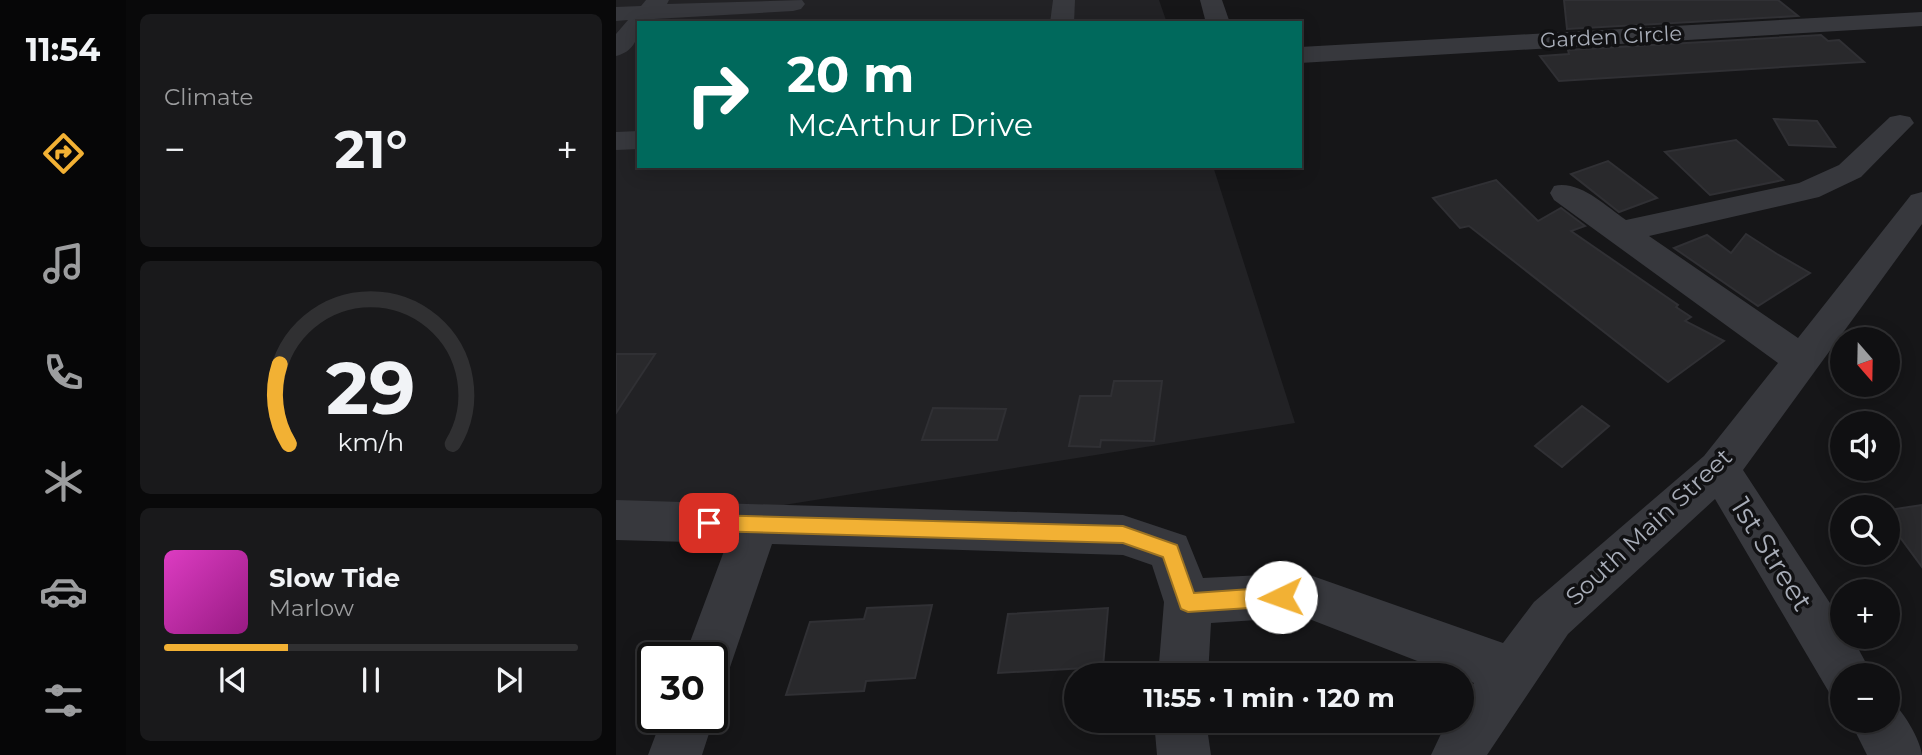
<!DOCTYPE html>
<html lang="en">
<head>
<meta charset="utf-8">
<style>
  :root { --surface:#101012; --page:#19191b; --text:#f1f3f6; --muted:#9c9d9f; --line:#303032; --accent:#f2b134 }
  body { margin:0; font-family:Montserrat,sans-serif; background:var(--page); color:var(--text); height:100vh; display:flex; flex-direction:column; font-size:26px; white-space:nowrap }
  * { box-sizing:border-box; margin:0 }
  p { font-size:23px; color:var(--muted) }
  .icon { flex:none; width:38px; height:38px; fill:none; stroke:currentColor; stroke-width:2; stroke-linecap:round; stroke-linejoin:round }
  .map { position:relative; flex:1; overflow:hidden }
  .sheet { display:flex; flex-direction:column; gap:14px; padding:14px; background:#09090a; width:490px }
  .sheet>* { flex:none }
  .top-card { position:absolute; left:21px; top:21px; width:665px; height:147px; border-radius:0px; box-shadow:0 4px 18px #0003,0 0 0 2px var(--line); background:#00695c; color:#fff; overflow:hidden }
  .needle { width:46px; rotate:160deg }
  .controls { position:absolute; left:1214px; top:327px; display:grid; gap:14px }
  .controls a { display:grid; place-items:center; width:70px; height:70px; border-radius:50%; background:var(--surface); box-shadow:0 4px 18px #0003,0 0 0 2px var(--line); font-size:35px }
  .speed { position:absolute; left:21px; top:642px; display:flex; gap:14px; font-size:35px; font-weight:700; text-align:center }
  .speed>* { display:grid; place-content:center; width:91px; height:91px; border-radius:50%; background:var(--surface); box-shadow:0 4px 18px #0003,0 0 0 2px var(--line); line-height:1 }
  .speed .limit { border:4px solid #111; border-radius:10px; background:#fff; color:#111 }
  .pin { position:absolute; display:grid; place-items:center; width:60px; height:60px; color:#fff; margin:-30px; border-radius:14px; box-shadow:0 4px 10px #0006 }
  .me { position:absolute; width:77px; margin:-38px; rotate:267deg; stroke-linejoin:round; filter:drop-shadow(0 0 5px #0008) }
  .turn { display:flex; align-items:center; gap:24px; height:147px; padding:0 35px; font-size:32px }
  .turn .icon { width:91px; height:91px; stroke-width:2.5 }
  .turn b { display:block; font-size:49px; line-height:60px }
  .big { font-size:52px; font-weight:700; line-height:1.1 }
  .sheet .tile { flex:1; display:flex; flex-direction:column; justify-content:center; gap:10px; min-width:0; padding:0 24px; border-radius:10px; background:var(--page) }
  .sheet .dial { align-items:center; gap:0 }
  .dial svg { height:182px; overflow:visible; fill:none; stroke:var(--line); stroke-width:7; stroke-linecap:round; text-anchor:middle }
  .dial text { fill:var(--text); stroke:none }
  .song { display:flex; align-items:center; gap:21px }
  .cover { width:84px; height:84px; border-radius:10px; background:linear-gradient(135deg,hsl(310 70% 55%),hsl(310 70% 35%)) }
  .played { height:7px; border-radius:4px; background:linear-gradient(90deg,var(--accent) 30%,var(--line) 30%) }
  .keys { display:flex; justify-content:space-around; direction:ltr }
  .heat { display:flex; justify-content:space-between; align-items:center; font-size:38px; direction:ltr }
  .trip { position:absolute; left:448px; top:663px; width:410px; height:70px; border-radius:35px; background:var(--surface); box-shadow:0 4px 18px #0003,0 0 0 2px var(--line); font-weight:700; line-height:70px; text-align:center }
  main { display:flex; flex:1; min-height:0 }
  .tabs { display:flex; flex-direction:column; width:126px; justify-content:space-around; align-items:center; background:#060607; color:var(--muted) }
  .tabs .icon { width:49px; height:49px }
  .tabs .selected { color:var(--accent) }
  .tabs b { font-size:32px; color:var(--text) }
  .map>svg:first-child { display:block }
  .built { fill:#222225 }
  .building { fill:#29292c; stroke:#303034; stroke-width:2 }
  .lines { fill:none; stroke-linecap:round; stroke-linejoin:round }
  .minor { fill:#37383d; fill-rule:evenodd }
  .route { fill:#f2b134; stroke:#9d7322; stroke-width:2 }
  .labels { text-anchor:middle; stroke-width:7; stroke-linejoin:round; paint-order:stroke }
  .far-street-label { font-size:21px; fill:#a8adb8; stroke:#111113 }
  .street-label { font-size:24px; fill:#a8adb8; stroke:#111113 }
  .near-street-label { font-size:28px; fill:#a8adb8; stroke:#111113 }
</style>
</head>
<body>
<main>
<nav class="tabs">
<b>11:54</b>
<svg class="icon selected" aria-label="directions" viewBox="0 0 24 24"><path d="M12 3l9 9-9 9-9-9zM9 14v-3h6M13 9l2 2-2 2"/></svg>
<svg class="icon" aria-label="music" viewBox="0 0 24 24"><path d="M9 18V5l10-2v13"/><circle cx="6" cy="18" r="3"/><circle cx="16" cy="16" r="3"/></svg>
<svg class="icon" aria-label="phone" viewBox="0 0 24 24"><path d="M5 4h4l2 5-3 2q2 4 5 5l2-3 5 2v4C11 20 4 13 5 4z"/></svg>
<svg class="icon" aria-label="climate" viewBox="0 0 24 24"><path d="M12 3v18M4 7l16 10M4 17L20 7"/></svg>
<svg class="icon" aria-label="car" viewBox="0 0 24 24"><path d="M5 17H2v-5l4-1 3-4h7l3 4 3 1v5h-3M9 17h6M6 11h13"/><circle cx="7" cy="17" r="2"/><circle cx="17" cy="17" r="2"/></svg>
<svg class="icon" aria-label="filters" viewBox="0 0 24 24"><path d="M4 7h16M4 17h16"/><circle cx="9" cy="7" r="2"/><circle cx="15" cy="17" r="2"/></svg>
</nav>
<section class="sheet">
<div class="tile"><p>Climate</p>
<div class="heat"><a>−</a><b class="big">21°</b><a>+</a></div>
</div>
<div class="tile dial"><svg viewBox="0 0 100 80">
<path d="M14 69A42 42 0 1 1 86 69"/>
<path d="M14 69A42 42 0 0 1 10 34" stroke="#f2b134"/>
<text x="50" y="56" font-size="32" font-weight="700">29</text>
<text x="50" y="72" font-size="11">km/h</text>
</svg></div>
<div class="tile">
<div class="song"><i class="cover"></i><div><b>Slow Tide</b><p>Marlow</p></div></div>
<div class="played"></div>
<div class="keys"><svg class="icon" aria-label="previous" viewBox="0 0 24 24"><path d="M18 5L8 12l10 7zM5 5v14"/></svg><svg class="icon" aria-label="pause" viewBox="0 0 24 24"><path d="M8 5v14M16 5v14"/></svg><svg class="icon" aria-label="next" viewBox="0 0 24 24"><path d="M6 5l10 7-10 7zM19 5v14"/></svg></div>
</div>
</section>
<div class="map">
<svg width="1306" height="755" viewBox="0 0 1306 755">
  <rect width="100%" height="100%" fill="#161618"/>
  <!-- built -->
  <polygon class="built" points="0,0 543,0 551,23 23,23 23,166 597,166 679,423 0,532"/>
  <!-- building -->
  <g class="building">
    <polygon points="948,0 1162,0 1182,16 951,29"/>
    <polygon points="1205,35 1212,41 1223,40 1248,62 943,81 924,56 953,54 952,50"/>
    <polygon points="1158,119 1201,121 1219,147 1173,145"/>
    <polygon points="1120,140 1167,180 1094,195 1049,152"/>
    <polygon points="992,161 1041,198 1003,212 955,174"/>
    <polygon points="880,180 922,221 945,208 969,226 955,231 1062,305 1060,307 1075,317 1069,321 1108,341 1052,382 853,226 844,228 817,198"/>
    <polygon points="1130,234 1161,254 1194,273 1142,306 1058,248 1091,235 1115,253"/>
    <polygon points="0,354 39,354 0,413"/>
    <polygon points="498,381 546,381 538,441 485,440 484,447 453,446 464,396 495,396"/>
    <polygon points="966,406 993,426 946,467 919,446"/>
    <polygon points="317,408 390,409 381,440 306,440"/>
    <polygon points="1306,505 1306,567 1272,521 1272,510"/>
    <polygon points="316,605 299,678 250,681 248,691 170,695 194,622 248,619 251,608"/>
    <polygon points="492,608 487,667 382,673 392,614"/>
  </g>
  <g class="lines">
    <!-- minor -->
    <g class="minor">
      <path d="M30,0H53L51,4L186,0L189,4L185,9L177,11L38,19L35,23H23C23,39 17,52 0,56V34L12,20L0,21V7L25,6Z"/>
      <polygon points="437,0 459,0 458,23 434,23"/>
      <polygon points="584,0 606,0 614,23 590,23"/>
      <polygon points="1306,12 1306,26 684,63 684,47"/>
      <path d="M1284,115L1294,117L1298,123L1245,177L1203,197L1033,236L1182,338L1295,195L1306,192V224L1127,470L1227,623V637H1236L1257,676H1227V699L1214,694L1099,499L952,634L871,755H815L831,721H845V700L858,683L688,617L595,623L592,676H542L548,602L536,565L507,555L156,544L111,676L96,682V658H68L111,543L0,540V500L507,515L570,536L587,578L688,573L887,643L918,602L1088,456L1162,363L938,200L934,193L938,186C964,180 989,206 1010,220L1183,183L1223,165L1274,117Z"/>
      <polygon points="23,131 23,149 0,150 0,132"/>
      <path d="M1272,700C1285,705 1305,741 1306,755H1251L1234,721H1272Z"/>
      <polygon points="96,713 98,718 86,755 32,755 46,718 96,718"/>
      <polygon points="538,721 590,721 595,755 541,755"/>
    </g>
  </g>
  <!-- route -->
  <polygon class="route" points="93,515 507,526 561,545 578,593 665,587 672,590 675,597 672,603 665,606 572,612 565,609 547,557 507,543 93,531 87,529 84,523 87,517"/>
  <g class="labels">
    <!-- far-street labels -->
    <g class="far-street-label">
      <text transform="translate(995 37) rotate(-3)" y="7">Garden Circle</text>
    </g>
    <!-- street labels -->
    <g class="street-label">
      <text transform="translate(1033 527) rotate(-43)" y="8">South Main Street</text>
    </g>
    <!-- near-street labels -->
    <g class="near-street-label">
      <text transform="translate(1156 554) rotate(58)" y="10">1st Street</text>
    </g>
  </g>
</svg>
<div class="controls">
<a><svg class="needle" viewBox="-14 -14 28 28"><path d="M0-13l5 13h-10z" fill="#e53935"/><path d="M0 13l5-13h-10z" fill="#9c9d9f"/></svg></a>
<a><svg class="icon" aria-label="sound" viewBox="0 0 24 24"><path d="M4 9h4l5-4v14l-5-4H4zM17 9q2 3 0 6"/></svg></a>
<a><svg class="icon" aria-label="search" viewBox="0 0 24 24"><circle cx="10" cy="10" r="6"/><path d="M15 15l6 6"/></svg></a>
<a>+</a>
<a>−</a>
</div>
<div class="speed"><div class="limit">30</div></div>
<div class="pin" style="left:93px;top:523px;background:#d93025"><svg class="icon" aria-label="arrive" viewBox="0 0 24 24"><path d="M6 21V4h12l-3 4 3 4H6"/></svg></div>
<svg class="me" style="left:665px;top:597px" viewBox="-20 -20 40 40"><circle r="19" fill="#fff"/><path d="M0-13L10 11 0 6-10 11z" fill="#f2b134"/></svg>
<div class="trip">11:55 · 1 min · 120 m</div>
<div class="top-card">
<div class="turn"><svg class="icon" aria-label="right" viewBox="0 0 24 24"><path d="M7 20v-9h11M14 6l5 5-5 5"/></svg><div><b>20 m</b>McArthur Drive</div></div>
</div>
</div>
</main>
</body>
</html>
